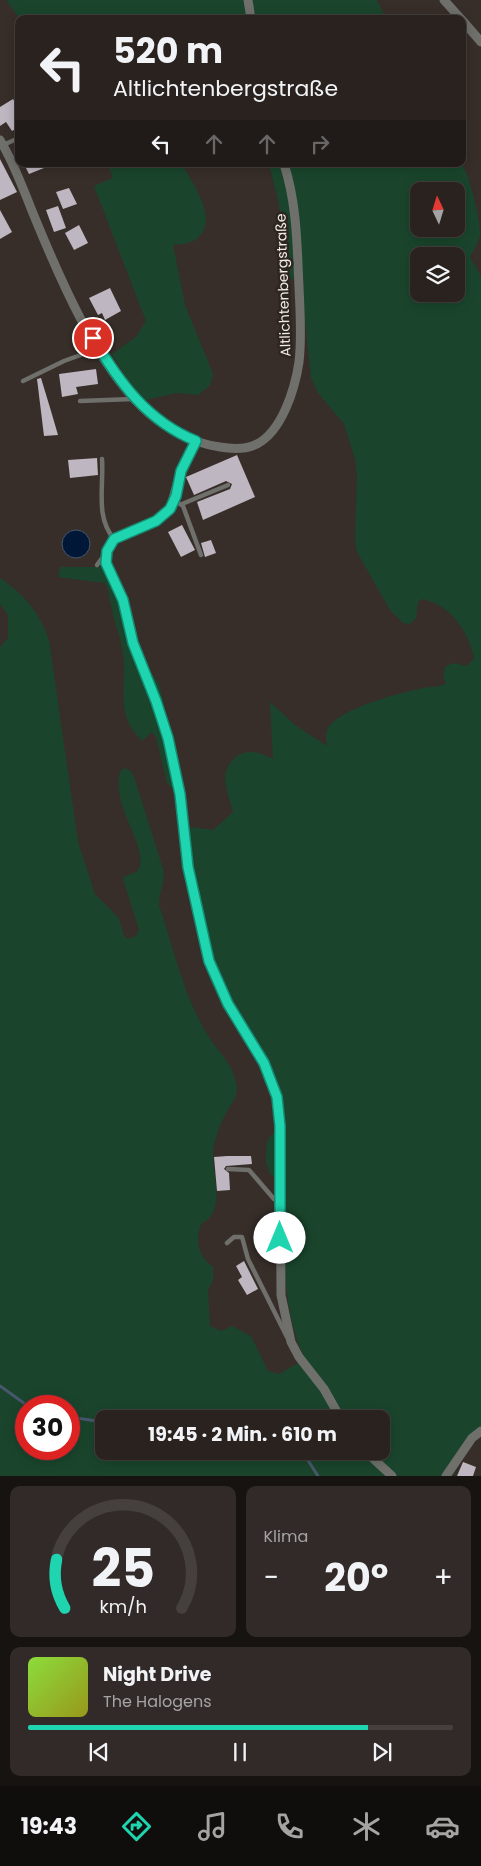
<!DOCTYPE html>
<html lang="de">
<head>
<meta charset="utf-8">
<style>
  :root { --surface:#29221f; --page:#312a28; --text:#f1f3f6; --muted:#a5a4a4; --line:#453f3d; --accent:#1ed5b0 }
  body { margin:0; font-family:Poppins,sans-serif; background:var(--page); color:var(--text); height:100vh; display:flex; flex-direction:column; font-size:19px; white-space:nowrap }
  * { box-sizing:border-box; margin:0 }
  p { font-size:16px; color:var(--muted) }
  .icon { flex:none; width:28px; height:28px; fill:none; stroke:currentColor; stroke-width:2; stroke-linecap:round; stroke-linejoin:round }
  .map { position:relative; height:1476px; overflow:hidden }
  .side { display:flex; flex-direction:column; gap:10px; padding:10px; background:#171311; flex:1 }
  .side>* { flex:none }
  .hud { position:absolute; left:15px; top:15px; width:451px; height:152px; border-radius:10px; box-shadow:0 2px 12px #0003,0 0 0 1px var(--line); background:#29221f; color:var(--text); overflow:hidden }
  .needle { width:32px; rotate:356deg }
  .controls { position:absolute; left:410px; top:182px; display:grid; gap:10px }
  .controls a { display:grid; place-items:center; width:55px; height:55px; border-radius:10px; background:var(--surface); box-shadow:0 2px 12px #0003,0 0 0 1px var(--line); font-size:25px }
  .speed { position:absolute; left:15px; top:1395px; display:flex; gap:10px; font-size:25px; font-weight:700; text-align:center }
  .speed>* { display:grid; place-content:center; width:65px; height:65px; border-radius:50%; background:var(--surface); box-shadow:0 2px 12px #0003,0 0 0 1px var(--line); line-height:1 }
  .speed .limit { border:8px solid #d22; background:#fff; color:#111 }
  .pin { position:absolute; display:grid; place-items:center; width:42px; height:42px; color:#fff; margin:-21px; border:2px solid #fff; border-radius:50%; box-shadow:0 1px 5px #0007 }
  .me { position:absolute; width:55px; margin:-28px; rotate:0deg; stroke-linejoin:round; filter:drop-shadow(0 0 4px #0008) }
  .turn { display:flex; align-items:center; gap:18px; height:105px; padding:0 15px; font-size:22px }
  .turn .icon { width:65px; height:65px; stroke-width:2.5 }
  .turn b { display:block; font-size:35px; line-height:42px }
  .lanes { display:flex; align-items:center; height:48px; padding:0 15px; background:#0003; justify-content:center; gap:25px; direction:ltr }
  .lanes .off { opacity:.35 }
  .big { font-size:38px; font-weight:700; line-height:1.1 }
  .side .widget { flex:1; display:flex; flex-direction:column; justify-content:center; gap:8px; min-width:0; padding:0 18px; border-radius:10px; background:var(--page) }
  .side .dial { align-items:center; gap:0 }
  .dial svg { height:130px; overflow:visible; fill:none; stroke:var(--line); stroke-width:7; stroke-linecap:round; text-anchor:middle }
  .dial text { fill:var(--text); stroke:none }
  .song { display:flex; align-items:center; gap:15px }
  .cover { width:60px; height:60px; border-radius:8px; background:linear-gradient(135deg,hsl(90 70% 55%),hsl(60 70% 35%)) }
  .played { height:5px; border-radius:2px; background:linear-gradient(90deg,var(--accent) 80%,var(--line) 80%) }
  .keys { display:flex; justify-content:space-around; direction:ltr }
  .heat { display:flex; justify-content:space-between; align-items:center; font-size:28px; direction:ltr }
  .side .tiles { flex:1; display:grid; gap:10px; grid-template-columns:1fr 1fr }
  .widget:last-child { grid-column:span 2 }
  .trip { position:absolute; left:95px; top:1410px; width:295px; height:50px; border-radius:10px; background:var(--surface); box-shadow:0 2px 12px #0003,0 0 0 1px var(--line); font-weight:700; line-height:50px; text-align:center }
  .tabs { display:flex; height:80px; justify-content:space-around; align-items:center; background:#100e0c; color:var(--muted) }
  .tabs .icon { width:35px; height:35px }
  .tabs .current { color:var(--accent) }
  .tabs b { font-size:22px; color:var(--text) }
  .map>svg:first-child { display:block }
  .green { fill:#1a452c; fill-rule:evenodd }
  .water { fill:#001737; stroke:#48576c }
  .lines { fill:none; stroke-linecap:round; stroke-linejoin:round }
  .stream { stroke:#48576c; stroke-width:3 }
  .building { fill:#beb6c0 }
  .lane { stroke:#6f6f6b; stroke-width:4.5 }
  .street { stroke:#6f6f6b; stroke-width:9 }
  .route-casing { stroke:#148a72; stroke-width:12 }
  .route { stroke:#1ed5b0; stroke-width:9 }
  .labels { text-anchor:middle; stroke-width:5; stroke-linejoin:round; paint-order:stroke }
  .street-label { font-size:14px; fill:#f1ebe8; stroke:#2d2520 }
</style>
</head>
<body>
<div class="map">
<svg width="481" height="1476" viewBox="0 0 481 1476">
  <rect width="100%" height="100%" fill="#372e29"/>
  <!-- green -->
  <g class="green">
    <polygon points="6,0 377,0 386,19 20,19"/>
    <path d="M108,164H182C192,183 222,222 195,240C189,244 180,244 173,245L185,305L213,374L210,385L198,395L177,393L145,400L128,380L112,354L136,337L146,321L94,186L113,178Z"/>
    <path d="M269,164H462C470,177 481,221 480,236C478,243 474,250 470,257L481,276V1435L464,1455L453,1476H0V647L8,638V615L0,604V578C25,595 39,612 49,640L78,842L95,894L113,912L119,919L124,936L128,939L136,936L139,930L123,879L124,877L138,871C150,845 111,810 120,771L125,768L131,771L135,780L164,872C164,884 159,893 159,905C173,946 183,993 205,1031C215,1049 232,1061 236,1083C240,1097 229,1105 224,1117C219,1127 213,1143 213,1154C212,1177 227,1211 201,1224C195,1241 198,1256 213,1267V1280L208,1290L210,1326L221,1331L232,1326L251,1336L268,1371L279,1374L305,1359C279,1304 285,1243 285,1183L270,1174L266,1162V1151L267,1142L272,1134L286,1129C285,1116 284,1101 280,1088C267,1048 237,1016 220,978C208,949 202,917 196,886C191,867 185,846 191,827L213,830L233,812C228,793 217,771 236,757C242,752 250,751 258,753C263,754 269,757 273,759L270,702L295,725L327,746C326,739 325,730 331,724C349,706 399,693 424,688C432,686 439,688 446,683L443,676L445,667L453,663L466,666L474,659C470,633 450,604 422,599L418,602L416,618L410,624L403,623L390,610L357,552L355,540L357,475L355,459L344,424L318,393L311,378L301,283L290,278L278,200ZM419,191H456V229H419ZM419,256H456V294H419ZM26,1406H69V1449H26ZM104,1419H381V1451H104Z"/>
    <path d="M60,567H102L107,572L120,600L136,651L159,684L181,775V782L176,787H171L167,783L156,737L152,732L142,741C113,711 128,690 123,654C121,638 114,621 111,605C109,597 109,590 105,583L58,577Z"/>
  </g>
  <!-- water -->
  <circle class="water" cx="76" cy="544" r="14"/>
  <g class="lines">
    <!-- stream -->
    <g class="stream">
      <polyline points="0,1386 28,1406"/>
      <polyline points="223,1414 236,1419"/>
      <polyline points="69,1417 104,1422"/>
      <polyline points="202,1419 207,1418"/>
      <polyline points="302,1451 318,1476"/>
    </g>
  </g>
  <!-- building -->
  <g class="building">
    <polygon points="13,99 19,109 19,127 12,131 6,122 0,126 0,107"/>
    <polygon points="0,159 17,192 0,200"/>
    <polygon points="24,164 54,164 29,174"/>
    <polygon points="69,188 77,204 63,209 56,192"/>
    <polygon points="58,206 66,228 54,232 46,210"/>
    <polygon points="0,210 12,232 0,239"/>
    <polygon points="79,225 88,243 74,250 65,233"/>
    <polygon points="110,288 121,311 105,320 102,313 98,315 89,298"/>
    <polygon points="96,369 98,384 76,387 78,394 62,397 59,374"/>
    <polygon points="41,378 51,411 58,435 44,436 37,379"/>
    <polygon points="237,455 255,497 203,520 197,502 230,489 232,484 226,481 194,495 186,477"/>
    <polygon points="97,458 98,475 70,478 68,460"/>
    <polygon points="182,525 195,550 181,557 168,532"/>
    <polygon points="211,540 216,553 205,557 201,543"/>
    <polygon points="227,1156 251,1156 252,1164 226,1166 224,1169 229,1173 230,1190 217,1191 214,1157"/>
    <polygon points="244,1261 258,1289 247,1295 238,1280 242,1277 236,1266"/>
    <polygon points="463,1462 476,1467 473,1476 457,1476"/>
  </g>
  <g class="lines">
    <!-- lane -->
    <g class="lane">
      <polyline points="3,145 19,138"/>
      <polyline points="23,381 64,361 97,349"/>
      <polyline points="80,401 133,399"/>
      <path d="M102,459C104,486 95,517 114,539"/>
      <polyline points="174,500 183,506 201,555"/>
      <polyline points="182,504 228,485"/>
      <polyline points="97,565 105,554"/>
      <polyline points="228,1169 249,1170 274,1199 281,1203"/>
      <polyline points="227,1243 234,1237 242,1237 248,1259 287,1337"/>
    </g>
    <!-- street -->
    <g class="street">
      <polyline points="248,0 251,19"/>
      <polyline points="444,0 461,19"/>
      <polyline points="462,20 481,42"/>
      <path d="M0,140C16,166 25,195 37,223C61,281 96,362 141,406C162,427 191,443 220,447C232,449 245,450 257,444C282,431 295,389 299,362C302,337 300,312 299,287C297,245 297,204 284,164"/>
      <polyline points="195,441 182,467 170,509 156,521 114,539 108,549 106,563 123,600 133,643 156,701 168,738 180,794 186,858 209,961 228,1004 264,1063 277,1097 280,1127 281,1295 291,1342 299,1357 324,1389 341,1419"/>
      <polyline points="365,1451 392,1476"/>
      <polyline points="446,1476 472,1438 481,1431"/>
    </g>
  </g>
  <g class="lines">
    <!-- route casing -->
    <g class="route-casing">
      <path id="route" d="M93,338C119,382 147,421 196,441L181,471L176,496L170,509L156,521L114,539L107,551L106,563L123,600L133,643L156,701L168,738L180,794L188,867L209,961L228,1004L264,1063L277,1097L280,1126V1238"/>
    </g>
    <!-- route -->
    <use href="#route" class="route"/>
  </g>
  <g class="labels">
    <!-- street labels -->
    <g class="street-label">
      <text transform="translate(283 285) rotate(-92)" y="5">Altlichtenbergstraße</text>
    </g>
  </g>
</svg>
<div class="controls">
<a><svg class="needle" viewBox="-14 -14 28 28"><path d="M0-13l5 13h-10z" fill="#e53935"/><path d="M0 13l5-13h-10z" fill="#a5a4a4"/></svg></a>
<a><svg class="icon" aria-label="layers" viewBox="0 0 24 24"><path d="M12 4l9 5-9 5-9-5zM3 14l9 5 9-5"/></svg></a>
</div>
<div class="speed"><div class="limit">30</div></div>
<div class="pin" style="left:93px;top:338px;background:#d93025"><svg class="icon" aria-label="arrive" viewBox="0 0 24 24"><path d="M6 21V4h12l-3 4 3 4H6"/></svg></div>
<svg class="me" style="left:280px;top:1238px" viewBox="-20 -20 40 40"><circle r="19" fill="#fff"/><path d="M0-13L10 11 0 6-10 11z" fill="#1ed5b0"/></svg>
<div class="trip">19:45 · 2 Min. · 610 m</div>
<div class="hud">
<div class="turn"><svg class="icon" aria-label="left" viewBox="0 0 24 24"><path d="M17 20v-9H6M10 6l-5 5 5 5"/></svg><div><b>520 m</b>Altlichtenbergstraße</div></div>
<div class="lanes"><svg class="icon" aria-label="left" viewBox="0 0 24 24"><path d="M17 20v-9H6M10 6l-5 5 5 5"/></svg><svg class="icon off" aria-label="ahead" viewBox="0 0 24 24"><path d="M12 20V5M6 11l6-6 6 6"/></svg><svg class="icon off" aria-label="ahead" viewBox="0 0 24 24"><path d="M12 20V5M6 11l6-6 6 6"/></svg><svg class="icon off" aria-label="right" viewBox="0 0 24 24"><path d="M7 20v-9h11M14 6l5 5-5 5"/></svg></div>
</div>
</div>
<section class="side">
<div class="tiles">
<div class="widget dial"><svg viewBox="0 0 100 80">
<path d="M14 69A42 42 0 1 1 86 69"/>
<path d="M14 69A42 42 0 0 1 9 39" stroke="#1ed5b0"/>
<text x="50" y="56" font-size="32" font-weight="700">25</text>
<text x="50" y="72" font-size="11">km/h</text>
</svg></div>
<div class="widget"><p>Klima</p>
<div class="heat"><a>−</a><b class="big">20°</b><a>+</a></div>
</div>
<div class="widget">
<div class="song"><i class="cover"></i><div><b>Night Drive</b><p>The Halogens</p></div></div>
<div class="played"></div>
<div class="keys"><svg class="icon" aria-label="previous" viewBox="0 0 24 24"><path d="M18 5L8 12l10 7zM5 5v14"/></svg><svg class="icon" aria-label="pause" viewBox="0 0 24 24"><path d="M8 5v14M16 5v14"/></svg><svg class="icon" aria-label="next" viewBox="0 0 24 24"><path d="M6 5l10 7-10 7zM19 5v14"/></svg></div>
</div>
</div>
</section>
<nav class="tabs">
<b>19:43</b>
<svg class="icon current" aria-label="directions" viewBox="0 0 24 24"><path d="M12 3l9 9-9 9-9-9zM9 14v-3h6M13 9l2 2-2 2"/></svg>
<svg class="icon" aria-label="music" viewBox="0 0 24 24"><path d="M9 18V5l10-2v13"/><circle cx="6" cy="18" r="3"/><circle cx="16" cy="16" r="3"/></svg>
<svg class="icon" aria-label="phone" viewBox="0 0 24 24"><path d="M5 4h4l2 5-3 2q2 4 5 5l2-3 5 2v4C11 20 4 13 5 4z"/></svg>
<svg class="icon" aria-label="climate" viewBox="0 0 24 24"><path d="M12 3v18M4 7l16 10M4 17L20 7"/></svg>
<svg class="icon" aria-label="car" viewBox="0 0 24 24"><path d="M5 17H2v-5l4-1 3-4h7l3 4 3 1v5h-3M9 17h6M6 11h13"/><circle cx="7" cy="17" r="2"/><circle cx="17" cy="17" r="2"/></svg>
</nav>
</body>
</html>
